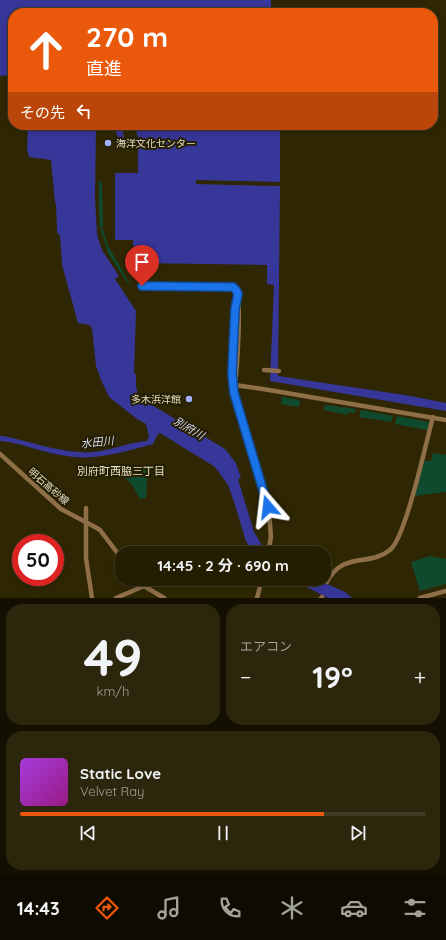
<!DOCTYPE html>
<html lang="ja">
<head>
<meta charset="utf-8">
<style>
  :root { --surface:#231d02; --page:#2b260c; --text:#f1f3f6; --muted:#a3a299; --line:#403b24; --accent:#ea580c }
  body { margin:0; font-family:Quicksand,"Noto Sans JP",sans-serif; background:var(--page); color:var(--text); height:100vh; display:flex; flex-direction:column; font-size:15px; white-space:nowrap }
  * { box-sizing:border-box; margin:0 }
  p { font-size:13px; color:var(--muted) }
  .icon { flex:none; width:22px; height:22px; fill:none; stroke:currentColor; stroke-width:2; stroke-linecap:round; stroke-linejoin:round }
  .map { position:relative; height:598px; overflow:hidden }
  .panel { display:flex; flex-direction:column; gap:6px; padding:6px; background:#131001; flex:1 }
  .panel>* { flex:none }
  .banner { position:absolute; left:8px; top:8px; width:430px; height:122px; border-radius:16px; box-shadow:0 2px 6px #0003,0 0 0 1px var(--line); background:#ea580c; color:#fff; overflow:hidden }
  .speed { position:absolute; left:12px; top:534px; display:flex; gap:8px; font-size:20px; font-weight:700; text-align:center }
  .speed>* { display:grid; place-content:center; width:52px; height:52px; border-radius:50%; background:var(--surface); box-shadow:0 2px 6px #0003,0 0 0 1px var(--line); line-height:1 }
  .speed .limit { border:6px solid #d22; background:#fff; color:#111 }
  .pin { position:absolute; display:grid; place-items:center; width:34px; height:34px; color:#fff; margin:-41px -17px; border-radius:50% 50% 50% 0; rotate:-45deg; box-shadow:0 0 4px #0007 }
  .pin .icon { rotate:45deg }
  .me { position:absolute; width:44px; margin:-22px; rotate:343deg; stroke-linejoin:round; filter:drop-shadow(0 0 3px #0008) }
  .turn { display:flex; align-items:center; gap:14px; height:84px; padding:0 12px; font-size:18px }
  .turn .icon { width:52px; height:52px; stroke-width:2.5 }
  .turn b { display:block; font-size:28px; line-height:34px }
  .then { display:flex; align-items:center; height:38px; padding:0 12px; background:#0003; gap:8px; font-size:15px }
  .big { font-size:30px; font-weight:700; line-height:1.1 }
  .panel .widget { flex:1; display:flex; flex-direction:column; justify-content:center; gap:6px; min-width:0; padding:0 14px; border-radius:16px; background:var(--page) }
  .panel .dial { align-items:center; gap:0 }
  .dial b { font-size:52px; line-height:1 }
  .song { display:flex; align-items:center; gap:12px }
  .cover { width:48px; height:48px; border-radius:6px; background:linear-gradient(135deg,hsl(280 70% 55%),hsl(310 70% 35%)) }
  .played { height:4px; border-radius:2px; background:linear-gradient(90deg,var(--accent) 75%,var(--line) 75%) }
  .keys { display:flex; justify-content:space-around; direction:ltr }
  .heat { display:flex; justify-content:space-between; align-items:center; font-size:22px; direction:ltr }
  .panel .tiles { flex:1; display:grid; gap:6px; grid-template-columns:1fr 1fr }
  .widget:last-child { grid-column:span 2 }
  .trip { position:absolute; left:115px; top:546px; width:216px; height:40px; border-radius:16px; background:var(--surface); box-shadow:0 2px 6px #0003,0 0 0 1px var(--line); font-weight:700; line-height:40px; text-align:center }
  .tabs { display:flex; height:64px; justify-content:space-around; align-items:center; background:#0e0c01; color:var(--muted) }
  .tabs .icon { width:28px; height:28px }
  .tabs .active { color:var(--accent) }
  .tabs b { font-size:18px; color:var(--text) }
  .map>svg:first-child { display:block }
  .green { fill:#104a2e }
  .water { fill:#373699 }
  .pier { fill:#2f2703 }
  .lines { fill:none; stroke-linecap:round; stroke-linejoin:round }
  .secondary { stroke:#8f6f48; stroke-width:4.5 }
  .route-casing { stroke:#114b97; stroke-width:10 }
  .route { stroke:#1a73e8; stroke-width:7 }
  .poi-dot { fill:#a6b1fc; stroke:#251e00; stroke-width:1.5 }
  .labels { text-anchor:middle; stroke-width:4; stroke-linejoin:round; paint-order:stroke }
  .poi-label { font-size:10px; fill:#e2ddc5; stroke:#251e00; text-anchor:start }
  .street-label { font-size:10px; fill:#e2ddc5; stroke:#251e00 }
  .water-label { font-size:11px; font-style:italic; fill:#d2d7f2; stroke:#251e00 }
  .neighbourhood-label { font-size:11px; fill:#e2ddc5; stroke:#251e00 }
</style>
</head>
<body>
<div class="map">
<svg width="446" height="598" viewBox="0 0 446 598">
  <rect width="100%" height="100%" fill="#2f2703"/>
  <!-- green -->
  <g class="green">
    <polygon points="99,180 102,183 103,226 100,230 99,213"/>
    <polygon points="103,228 107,244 130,284 127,282 108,253 101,231"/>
    <polygon points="282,397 300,400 299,407 281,404"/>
    <polygon points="325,405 356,409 355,413 349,412 348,415 324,410"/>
    <polygon points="361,410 393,416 391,422 359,417"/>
    <polygon points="397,416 429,422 427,430 395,424"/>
    <polygon points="433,453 446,455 446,492 415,496 424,461 431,461"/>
    <polygon points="148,469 146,498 140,499 132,485 122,475"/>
    <polygon points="429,556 446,559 446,584 420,591 411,562 427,557"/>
  </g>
  <!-- water -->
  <g class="water">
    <polygon points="0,0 271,0 271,13 13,13 13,75 0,76"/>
    <path d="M28,125H96L95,197L97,234L102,250L119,276L115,279L136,311L134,372L136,375C136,385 135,391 142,399L225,449L236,463L241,478L238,479L254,532L262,545L273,553H253L246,541L234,502L228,485L215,467L160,433L158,434L153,444C124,452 95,461 66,456C44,453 22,443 0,441V436H4C31,442 64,454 92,452C111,451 129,442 147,441L149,436L146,424L137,419L109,397L101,380L96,366L92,328L89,325L78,323L62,265L60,236L57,232L56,204L55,203L51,160L29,157L28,152L27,151Z"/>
    <path d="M111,125H119L123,132L124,138L127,143L125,145L123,146C117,140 118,131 111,125Z"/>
    <polygon points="134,125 280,125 280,182 196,180 196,184 280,186 278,376 411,396 446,403 446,411 270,381 274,285 267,284 267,265 137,263 138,247 133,246 133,240 115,240 115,173 138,173 138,137"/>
    <polygon points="291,579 316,579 345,592 352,598 328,598"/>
  </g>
  <!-- pier -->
  <polygon class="pier" points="197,181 279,182 279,184 226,183 279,184 279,186 197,183"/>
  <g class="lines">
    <!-- secondary -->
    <g class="secondary">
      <path d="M142,286L227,287C230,287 234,287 236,290C242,297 237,370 235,382"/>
      <polyline points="238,294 235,309 232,374 234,393 269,511 271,537 268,553"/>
      <polyline points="264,370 279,371"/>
      <polyline points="234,385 263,389 446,420"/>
      <polyline points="0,454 61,509 95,527 100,530 122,559"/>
      <polyline points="86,508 86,558 92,598"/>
      <polyline points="137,579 144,586 164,598"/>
      <path d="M327,582C343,551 369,567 390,550C406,537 426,442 433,417"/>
      <polyline points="116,598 144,586"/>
      <polyline points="257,598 262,579"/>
      <polyline points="321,598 322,597"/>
      <polyline points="420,598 446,591"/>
    </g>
  </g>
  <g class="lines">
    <!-- route casing -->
    <g class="route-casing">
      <polyline id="route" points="142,286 227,287 233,287 236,290 238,294 235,309 232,374 234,393 268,507"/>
    </g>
    <!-- route -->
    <use href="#route" class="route"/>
  </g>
  <!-- markers -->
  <g class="poi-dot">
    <circle cx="108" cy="143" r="4"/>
    <circle cx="189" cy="399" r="4"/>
  </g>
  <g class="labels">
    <!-- poi labels -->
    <g class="poi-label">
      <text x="116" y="147">海洋文化センター</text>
      <text x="181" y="403" text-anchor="end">多木浜洋館</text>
    </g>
    <!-- street labels -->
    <g class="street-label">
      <text transform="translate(49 486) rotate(41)" y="4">明石高砂線</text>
    </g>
    <!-- water labels -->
    <g class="water-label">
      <text transform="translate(189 428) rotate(30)" y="4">別府川</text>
      <text transform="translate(97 442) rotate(-6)" y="4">水田川</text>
    </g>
    <!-- neighbourhood labels -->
    <g class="neighbourhood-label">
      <text x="121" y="475">別府町西脇三丁目</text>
    </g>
  </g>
</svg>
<div class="speed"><div class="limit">50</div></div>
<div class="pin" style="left:142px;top:286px;background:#d93025"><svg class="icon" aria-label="arrive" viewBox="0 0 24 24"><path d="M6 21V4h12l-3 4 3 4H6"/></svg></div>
<svg class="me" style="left:268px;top:507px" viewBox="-20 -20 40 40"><path d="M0-17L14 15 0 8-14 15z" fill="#1a73e8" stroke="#fff" stroke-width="4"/></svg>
<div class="trip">14:45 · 2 分 · 690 m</div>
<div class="banner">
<div class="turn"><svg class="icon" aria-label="ahead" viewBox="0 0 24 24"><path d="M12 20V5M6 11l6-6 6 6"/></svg><div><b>270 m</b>直進</div></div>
<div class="then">その先<svg class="icon" aria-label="left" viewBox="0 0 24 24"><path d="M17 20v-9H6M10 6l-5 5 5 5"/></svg></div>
</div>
</div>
<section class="panel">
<div class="tiles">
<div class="widget dial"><b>49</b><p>km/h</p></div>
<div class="widget"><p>エアコン</p>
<div class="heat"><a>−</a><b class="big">19°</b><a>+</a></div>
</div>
<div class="widget">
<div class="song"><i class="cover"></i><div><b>Static Love</b><p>Velvet Ray</p></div></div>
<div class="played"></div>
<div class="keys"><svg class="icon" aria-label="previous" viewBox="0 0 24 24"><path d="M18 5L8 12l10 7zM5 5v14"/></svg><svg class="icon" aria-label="pause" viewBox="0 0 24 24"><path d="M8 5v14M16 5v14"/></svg><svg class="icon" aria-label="next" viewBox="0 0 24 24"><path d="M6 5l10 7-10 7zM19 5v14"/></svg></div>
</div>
</div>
</section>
<nav class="tabs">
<b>14:43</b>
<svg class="icon active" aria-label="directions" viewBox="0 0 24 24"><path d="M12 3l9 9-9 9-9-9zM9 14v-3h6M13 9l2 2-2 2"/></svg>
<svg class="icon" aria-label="music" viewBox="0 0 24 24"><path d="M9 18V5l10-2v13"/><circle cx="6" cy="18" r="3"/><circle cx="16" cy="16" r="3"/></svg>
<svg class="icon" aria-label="phone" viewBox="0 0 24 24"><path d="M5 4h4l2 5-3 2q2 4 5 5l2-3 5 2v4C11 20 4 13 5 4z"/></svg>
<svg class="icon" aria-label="climate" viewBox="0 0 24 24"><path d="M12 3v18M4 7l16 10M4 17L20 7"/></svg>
<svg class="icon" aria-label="car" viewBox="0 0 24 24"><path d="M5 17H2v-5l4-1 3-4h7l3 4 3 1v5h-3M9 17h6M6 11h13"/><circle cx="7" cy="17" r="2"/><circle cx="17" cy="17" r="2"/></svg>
<svg class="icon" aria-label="filters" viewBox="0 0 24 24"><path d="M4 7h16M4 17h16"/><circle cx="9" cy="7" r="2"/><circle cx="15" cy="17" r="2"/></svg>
</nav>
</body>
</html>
